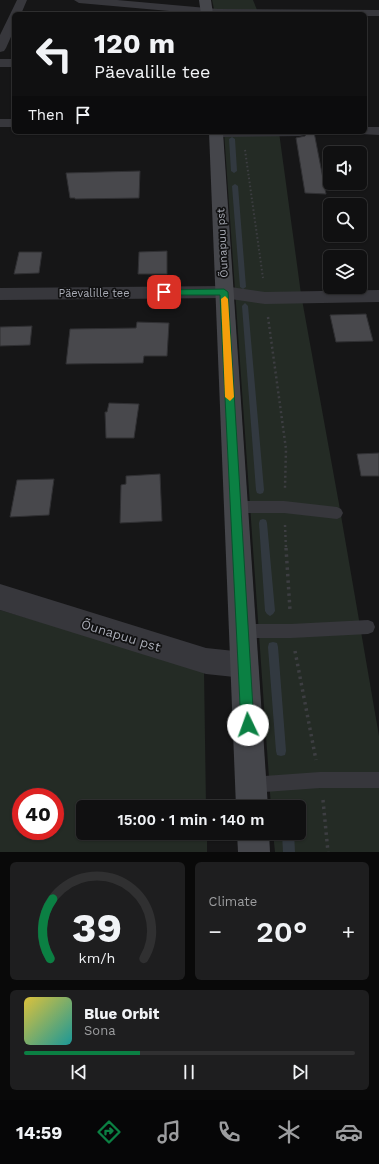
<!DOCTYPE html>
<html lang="en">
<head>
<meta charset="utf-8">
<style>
  :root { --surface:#101011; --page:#1e1e1f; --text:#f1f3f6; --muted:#9c9d9f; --line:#303031; --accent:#0b8043 }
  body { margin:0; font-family:"Work Sans",sans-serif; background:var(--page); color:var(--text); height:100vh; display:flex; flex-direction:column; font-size:15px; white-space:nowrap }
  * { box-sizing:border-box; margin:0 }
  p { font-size:13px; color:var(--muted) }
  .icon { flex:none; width:22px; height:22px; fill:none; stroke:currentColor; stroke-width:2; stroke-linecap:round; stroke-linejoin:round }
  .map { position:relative; height:852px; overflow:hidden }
  .side { display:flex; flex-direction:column; gap:10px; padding:10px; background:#090909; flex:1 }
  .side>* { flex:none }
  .banner { position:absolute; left:12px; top:12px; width:355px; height:122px; border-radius:6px; box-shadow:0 1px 3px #0004,0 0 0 1px var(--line); background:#101011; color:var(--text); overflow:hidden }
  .tools { position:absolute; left:323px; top:146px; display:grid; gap:8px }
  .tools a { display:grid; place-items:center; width:44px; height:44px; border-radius:6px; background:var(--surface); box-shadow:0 1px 3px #0004,0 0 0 1px var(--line); font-size:20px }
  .speed { position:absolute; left:12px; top:788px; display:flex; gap:8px; font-size:20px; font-weight:700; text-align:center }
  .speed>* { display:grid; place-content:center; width:52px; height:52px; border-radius:50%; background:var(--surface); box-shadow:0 1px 3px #0004,0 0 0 1px var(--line); line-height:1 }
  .speed .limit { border:6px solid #d22; background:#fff; color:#111 }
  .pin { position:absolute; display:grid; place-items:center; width:34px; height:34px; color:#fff; margin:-17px; border-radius:8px; box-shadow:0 2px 6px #0006 }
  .me { position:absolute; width:44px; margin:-22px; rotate:357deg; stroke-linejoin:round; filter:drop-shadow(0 0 3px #0008) }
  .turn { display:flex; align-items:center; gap:14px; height:84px; padding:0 16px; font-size:18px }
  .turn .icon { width:52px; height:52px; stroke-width:2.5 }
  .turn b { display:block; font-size:28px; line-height:34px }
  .then { display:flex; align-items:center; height:38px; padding:0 16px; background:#0003; gap:8px; font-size:15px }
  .big { font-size:30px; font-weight:600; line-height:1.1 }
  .side .widget { flex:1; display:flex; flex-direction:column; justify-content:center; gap:6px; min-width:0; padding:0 14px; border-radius:6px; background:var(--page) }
  .side .dial { align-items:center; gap:0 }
  .dial svg { height:104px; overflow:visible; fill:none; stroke:var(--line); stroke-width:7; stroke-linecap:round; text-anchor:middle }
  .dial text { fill:var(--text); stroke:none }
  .song { display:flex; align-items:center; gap:12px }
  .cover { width:48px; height:48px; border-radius:6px; background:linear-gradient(135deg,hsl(50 70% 55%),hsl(180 70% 35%)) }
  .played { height:4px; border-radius:2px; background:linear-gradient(90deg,var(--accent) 35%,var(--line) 35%) }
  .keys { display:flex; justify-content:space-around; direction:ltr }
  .heat { display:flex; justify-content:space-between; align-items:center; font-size:22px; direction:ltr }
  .side .tiles { flex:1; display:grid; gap:10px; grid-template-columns:1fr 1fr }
  .widget:last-child { grid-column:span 2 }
  .trip { position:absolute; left:76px; top:800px; width:230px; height:40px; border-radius:6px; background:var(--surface); box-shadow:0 1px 3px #0004,0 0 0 1px var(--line); font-weight:600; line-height:40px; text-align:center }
  .dock { display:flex; height:64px; justify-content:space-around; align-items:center; background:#060607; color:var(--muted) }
  .dock .icon { width:28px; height:28px }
  .dock .on { color:var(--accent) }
  .dock b { font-size:18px; color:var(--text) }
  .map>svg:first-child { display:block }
  .green { fill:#242b25; fill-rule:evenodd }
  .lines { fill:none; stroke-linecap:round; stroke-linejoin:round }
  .stream { fill:#323940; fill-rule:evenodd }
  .building { fill:#48484c; stroke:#303033 }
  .path-far2 { stroke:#3d3e42; stroke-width:2; stroke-dasharray:1.5 2.5; stroke-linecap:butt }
  .path-far1 { stroke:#3d3e42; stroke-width:2.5; stroke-dasharray:2 3; stroke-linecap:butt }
  .path { stroke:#3d3e42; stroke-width:3.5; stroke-dasharray:2.5 4; stroke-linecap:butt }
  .lane { fill:#37373c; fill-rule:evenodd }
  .street { fill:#37373c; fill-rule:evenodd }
  .secondary { fill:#45464b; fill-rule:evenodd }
  .route { fill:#0b8043; stroke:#07532c }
  .slow { fill:#f59e0b }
  .labels { text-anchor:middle; stroke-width:3.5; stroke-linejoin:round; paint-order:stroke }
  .street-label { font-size:11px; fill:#a9acb6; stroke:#111112 }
  .near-street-label { font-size:13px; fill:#a9acb6; stroke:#111112 }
</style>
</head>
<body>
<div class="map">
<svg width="379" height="852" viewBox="0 0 379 852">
  <rect width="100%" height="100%" fill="#161617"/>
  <!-- green -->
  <g class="green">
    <polygon points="212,0 253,0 257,10 214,9"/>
    <polygon points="224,132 279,132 301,294 339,504 379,736 379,852 275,852 273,833 299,833 299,807 271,807"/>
    <path d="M0,610L204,670L206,807H83V833H207V852H0ZM21,797H55V831H21Z"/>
  </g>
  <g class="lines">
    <!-- stream -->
    <g class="stream">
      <polygon points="232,137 235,139 237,171 234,173 231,171 229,139"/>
      <polygon points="235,184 238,186 246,287 243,289 240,287 232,186"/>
      <polygon points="245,303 248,306 264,490 263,493 260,494 257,493 256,490 242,306"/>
      <polygon points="263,519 266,520 267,523 275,611 273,614 270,616 267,614 265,611 259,523 260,520"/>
      <polygon points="273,642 277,643 278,647 286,751 285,755 281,756 277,755 276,751 268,647 269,643"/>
      <polygon points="282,833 294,833 295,852 283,852"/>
    </g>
  </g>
  <!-- building -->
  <g class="building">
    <polygon points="308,132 314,132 326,194 305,193 296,138 305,136"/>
    <polygon points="140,171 139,198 75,199 75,198 70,198 66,173"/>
    <polygon points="167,251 167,274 138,274 139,252"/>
    <polygon points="19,252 42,252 39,273 14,274"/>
    <polygon points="366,314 373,341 336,342 330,315"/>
    <polygon points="137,322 169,323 167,356 144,356 143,363 66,364 70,329 136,328"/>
    <polygon points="32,326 30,345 0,346 0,327"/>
    <polygon points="109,403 139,404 134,438 106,438 105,412 107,412"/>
    <polygon points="379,453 379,476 361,476 357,454"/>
    <polygon points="160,474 162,521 120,523 121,485 126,484 126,476"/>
    <polygon points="54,479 49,515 10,517 17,480"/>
  </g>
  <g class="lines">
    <!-- path-far2 -->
    <polyline class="path-far2" points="245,150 263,278"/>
    <!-- path-far1 -->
    <g class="path-far1">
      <polyline points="268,317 286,449 285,488"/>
      <polyline points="285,525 286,549"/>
    </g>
    <!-- path -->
    <g class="path">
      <polyline points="286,548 290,610"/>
      <polyline points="295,651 316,760"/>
      <polyline points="323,800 328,852"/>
    </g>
    <!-- lane -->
    <g class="lane">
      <polygon points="235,501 284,501 337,507 341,509 343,513 341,517 337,519 284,513 235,513 231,511 229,507 231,503"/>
      <polygon points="368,620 373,622 375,627 373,632 368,634 291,638 243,638 238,636 236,631 238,626 243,624 291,624"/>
      <polygon points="320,772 379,772 379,788 320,788 251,793 246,790 243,785 246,780 251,777"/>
    </g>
    <!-- street -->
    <g class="street">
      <polygon points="17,0 27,0 21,14 14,14 14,30 6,48 4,51 0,52 0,35"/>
      <polygon points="74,0 117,0 218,9 379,10 379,16 365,16 365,14 203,14 79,3"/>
      <rect x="0" y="59" width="14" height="8"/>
      <rect x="0" y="119" width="14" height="8"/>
      <polygon points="365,127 379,127 379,135 360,134 359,132 365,132"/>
      <polygon points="210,132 307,132 305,135 300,136 216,137 211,136"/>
      <polygon points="224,286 265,292 379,290 379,302 265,304 224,298 0,300 0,288"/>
      <polygon points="0,584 206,648 244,652 253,656 257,665 253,674 244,678 206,674 0,610"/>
    </g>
    <!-- secondary -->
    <g class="secondary">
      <polygon points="199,0 211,0 213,14 201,14"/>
      <polygon points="209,132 223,132 268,807 236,807"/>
      <polygon points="237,833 269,833 270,852 238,852"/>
    </g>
  </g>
  <!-- route -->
  <polygon class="route" points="224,289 228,292 254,725 252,729 248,731 243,729 241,725 220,295 164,295 161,292 164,290"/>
  <!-- slow -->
  <polygon class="slow" points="225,296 228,299 234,397 230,401 225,397 221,299"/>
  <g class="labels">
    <!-- street labels -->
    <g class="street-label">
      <text transform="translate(222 243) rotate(-93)" y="4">Õunapuu pst</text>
      <text x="94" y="297">Päevalille tee</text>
    </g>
    <!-- near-street labels -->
    <g class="near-street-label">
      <text transform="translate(121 635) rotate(17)" y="5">Õunapuu pst</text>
    </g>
  </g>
</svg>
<div class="tools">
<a><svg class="icon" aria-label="sound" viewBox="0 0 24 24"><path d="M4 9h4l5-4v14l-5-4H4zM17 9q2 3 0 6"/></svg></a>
<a><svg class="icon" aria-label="search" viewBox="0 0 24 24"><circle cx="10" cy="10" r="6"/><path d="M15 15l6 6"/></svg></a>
<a><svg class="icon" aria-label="layers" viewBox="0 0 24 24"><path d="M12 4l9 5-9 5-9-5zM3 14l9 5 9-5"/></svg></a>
</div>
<div class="speed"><div class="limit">40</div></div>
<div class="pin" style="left:164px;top:292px;background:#d93025"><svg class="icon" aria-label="arrive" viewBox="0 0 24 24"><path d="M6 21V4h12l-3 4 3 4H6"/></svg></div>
<svg class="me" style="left:248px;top:725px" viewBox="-20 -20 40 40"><circle r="19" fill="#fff"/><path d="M0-13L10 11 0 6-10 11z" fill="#0b8043"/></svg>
<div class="trip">15:00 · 1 min · 140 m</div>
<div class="banner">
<div class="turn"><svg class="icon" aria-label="left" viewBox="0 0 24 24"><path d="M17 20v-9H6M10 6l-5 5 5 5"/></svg><div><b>120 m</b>Päevalille tee</div></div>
<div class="then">Then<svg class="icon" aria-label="arrive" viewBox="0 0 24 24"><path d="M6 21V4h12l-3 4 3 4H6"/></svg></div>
</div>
</div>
<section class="side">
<div class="tiles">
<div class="widget dial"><svg viewBox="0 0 100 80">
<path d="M14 69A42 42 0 1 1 86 69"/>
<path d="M14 69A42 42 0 0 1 16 23" stroke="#0b8043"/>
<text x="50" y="56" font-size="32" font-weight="700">39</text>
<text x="50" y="72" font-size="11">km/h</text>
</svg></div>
<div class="widget"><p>Climate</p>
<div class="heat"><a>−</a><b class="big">20°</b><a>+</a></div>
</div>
<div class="widget">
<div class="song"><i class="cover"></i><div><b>Blue Orbit</b><p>Sona</p></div></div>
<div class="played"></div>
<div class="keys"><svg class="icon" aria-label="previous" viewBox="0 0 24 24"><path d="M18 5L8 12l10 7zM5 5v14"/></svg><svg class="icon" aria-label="pause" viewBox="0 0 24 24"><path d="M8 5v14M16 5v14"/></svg><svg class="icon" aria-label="next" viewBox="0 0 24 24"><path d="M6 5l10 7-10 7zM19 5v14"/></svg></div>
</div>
</div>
</section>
<nav class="dock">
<b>14:59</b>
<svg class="icon on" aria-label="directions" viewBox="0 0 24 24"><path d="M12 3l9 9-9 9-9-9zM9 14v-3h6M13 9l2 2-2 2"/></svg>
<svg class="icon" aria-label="music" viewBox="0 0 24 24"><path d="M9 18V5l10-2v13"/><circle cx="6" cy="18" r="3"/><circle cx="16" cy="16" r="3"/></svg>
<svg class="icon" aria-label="phone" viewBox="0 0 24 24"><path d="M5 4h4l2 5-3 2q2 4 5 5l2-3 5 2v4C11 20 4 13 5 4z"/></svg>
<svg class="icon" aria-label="climate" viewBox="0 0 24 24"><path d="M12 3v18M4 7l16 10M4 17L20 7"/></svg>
<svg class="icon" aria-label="car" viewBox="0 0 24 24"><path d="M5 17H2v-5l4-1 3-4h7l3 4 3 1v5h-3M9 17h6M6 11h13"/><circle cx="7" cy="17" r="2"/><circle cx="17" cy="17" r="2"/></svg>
</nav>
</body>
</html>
